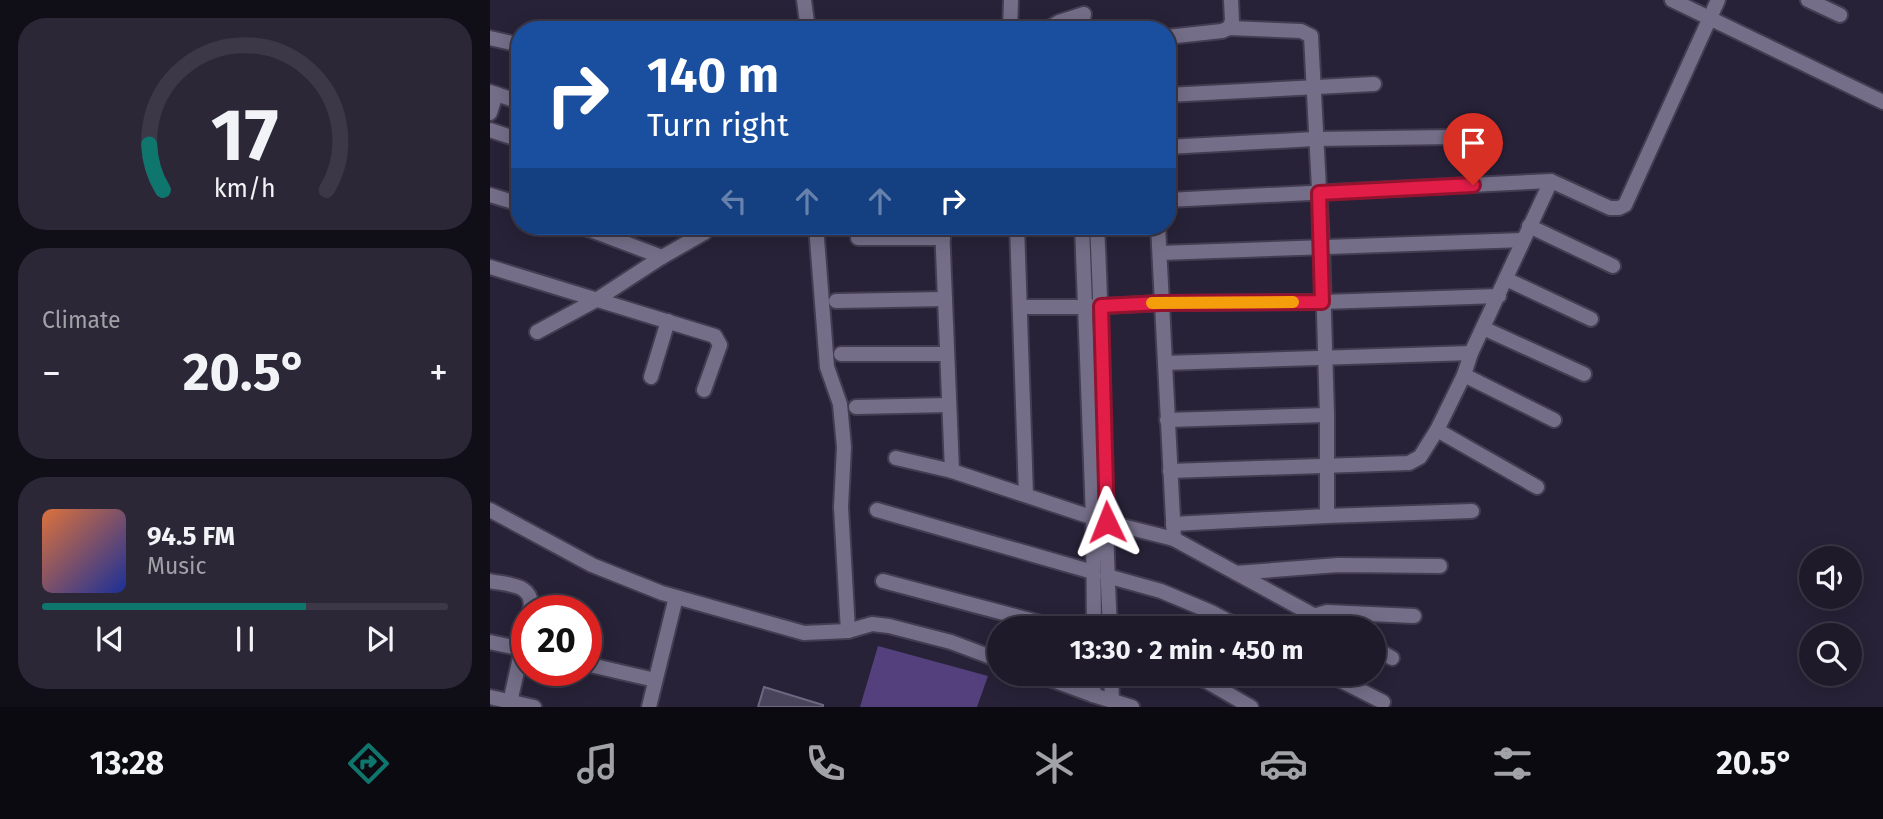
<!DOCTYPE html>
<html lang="en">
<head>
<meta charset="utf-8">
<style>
  :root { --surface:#1e1a2a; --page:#2b2736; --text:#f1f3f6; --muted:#a1a1a8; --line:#3c3847; --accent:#0f766e }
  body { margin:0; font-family:"Fira Sans",sans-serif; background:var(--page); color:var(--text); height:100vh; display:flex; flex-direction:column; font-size:26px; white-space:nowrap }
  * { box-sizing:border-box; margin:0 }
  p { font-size:23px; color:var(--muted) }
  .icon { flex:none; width:38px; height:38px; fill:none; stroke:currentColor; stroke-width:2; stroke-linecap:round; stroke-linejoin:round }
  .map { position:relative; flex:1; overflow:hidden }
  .side { display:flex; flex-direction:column; gap:18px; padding:18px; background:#100e17; width:490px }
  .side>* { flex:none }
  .guide { position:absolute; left:21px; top:21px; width:665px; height:214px; border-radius:28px; box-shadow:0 4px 18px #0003,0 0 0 2px var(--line); background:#1a4fa0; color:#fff; overflow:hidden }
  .tools { position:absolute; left:1309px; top:546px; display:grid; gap:14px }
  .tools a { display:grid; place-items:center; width:63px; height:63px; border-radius:50%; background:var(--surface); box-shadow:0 4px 18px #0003,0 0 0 2px var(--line); font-size:35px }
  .speed { position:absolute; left:21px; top:595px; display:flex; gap:14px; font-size:35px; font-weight:700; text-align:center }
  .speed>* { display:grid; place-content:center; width:91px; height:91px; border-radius:50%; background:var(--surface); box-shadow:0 4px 18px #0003,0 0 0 2px var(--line); line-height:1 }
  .speed .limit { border:10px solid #d22; background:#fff; color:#111 }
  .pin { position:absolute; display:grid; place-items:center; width:60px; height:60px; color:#fff; margin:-72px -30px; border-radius:50% 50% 50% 0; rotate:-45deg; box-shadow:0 0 7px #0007 }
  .pin .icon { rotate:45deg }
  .me { position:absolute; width:77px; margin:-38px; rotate:358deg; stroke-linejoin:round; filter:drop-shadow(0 0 5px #0008) }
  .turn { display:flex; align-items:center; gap:24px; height:147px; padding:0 21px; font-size:32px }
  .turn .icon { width:91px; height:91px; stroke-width:2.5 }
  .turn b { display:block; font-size:49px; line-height:60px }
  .lanes { display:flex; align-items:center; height:66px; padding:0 21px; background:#0003; justify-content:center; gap:35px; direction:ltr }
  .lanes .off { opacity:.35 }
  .big { font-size:52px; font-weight:700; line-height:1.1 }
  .side .card { flex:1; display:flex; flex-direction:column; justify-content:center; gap:10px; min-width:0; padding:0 24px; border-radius:28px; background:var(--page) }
  .side .dial { align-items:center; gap:0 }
  .dial svg { height:182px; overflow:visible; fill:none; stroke:var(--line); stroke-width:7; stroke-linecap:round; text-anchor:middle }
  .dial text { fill:var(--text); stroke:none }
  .song { display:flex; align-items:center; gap:21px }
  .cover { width:84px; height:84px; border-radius:10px; background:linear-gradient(135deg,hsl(20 70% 55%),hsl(230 70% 35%)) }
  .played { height:7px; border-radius:4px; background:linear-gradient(90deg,var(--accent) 65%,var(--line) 65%) }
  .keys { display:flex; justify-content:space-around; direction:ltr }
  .heat { display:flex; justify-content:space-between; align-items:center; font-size:38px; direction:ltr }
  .trip { position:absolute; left:497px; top:616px; width:399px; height:70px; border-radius:35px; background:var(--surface); box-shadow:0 4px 18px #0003,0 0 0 2px var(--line); font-weight:700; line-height:70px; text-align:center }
  .tab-bar { display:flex; height:112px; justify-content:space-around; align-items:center; background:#0c0a11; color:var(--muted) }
  .tab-bar .icon { width:49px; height:49px }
  .tab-bar .selected { color:var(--accent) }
  .tab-bar b { font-size:32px; color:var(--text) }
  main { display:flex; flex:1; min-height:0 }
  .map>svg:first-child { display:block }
  .forest { fill:#54407d }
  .building { fill:#49435c; stroke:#6e6782; stroke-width:2 }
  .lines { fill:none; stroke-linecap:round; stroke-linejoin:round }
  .minor-casing { stroke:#433d51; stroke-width:18 }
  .minor { stroke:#756e89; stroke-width:14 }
  .route-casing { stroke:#92132f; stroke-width:18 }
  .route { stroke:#e11d48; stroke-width:12 }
  .slow { stroke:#f59e0b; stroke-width:12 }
</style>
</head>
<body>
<main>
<section class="side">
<div class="card dial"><svg viewBox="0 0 100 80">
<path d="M14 69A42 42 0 1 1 86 69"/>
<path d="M14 69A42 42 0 0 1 8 49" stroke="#0f766e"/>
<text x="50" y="56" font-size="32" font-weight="700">17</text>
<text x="50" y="72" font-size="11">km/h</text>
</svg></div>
<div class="card"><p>Climate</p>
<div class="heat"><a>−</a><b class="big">20.5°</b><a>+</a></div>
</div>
<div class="card">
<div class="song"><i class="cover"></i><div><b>94.5 FM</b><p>Music</p></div></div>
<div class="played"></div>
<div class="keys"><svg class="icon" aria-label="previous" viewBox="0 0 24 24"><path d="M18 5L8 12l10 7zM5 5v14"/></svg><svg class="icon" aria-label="pause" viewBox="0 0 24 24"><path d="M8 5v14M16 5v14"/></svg><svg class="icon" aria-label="next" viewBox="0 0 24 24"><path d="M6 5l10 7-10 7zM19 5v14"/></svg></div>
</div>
</section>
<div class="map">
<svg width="1393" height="707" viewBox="0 0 1393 707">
  <rect width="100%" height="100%" fill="#282238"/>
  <!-- forest -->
  <polygon class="forest" points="388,646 498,676 487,707 370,707"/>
  <!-- building -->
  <polygon class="building" points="274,687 333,705 333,707 268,707"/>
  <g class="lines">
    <!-- minor casing -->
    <g class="minor-casing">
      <g id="minor">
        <polyline points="314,0 318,30"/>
        <polyline points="1182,0 1393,102"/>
        <polyline points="1318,0 1350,15"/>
        <polyline points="520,30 521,0"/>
        <polyline points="556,30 569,22 594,14 591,30"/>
        <polyline points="677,37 732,31 739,28 742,21 741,0"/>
        <polyline points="0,38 30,45"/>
        <polyline points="0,92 30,102"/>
        <polyline points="677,95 884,84"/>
        <polyline points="0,113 6,94"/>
        <polyline points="0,130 30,140"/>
        <polyline points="677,147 825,139 961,137"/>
        <polyline points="0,195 30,204"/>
        <polyline points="677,200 1061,181 1120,208 1129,208 1135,205 1228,0"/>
        <polyline points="90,226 172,257"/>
        <polyline points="326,226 337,367 350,404 354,447 351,507 358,631"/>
        <polyline points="452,226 462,471 616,522 684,539"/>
        <polyline points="527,226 536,495"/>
        <polyline points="592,226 603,517 604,628"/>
        <path d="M607,226C614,360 613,494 620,628"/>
        <polyline points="668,226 684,539 847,628"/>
        <polyline points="1039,226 1123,266"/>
        <polyline points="368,238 453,238"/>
        <polyline points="670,253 1033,240"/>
        <polyline points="0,267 225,336 230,345 214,390"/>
        <polyline points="1016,279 1101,319"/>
        <polyline points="346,301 455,299"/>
        <polyline points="531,307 596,307 671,303 833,302 1009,296"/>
        <polyline points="993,328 1094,374"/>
        <polyline points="47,332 106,300 172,257 214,233 218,226"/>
        <polyline points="351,354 457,354"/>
        <polyline points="675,363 981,353"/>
        <polyline points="974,375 1064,420"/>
        <polyline points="161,377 178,321"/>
        <polyline points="366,407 459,405"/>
        <polyline points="677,420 837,415"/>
        <polyline points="947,430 1047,487"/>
        <polyline points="406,458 462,471"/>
        <polyline points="680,471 919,463 930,457 947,430 974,375 981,353 1061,181"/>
        <polyline points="0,510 102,565 172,593 314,633 358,631 382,624 399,626 461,642 509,660"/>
        <polyline points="387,510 603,572"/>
        <polyline points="837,516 982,511"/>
        <polyline points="683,524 837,516 837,415 832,246 821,36 811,31 739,28"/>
        <polyline points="746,573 848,565 950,566"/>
        <polyline points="617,576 671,591 721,612 751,628"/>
        <path d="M0,581C19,585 46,584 40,611"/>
        <polyline points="393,581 570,628"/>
        <polyline points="823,616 837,612 924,616"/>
        <polyline points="0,642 37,650"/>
        <polyline points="884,648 902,658"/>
        <polyline points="96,664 165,680"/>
        <polyline points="546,674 603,695 642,707"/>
        <polyline points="621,674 622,701"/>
        <polyline points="699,674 716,681 761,707"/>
        <polyline points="838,674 893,702"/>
        <polyline points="603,695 604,674"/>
        <polyline points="0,697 44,707"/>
        <polyline points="19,707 37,626"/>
        <polyline points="159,707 186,597"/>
      </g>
    </g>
    <!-- minor -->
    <use href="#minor" class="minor"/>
  </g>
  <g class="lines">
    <!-- route casing -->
    <g class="route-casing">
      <polyline id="route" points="617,522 611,306 671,303 832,302 829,193 983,185"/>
    </g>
    <!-- route -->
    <use href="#route" class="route"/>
    <!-- slow -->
    <polyline class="slow" points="662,303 803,302"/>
  </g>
</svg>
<div class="tools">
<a><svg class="icon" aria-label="sound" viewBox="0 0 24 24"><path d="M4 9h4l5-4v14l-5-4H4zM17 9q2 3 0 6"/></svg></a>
<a><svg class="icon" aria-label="search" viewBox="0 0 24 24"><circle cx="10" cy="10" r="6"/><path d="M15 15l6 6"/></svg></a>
</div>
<div class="speed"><div class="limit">20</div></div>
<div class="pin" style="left:983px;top:185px;background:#d93025"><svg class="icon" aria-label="arrive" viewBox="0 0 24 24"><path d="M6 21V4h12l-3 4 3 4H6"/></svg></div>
<svg class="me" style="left:617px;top:522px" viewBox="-20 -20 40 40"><path d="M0-17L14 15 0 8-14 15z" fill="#e11d48" stroke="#fff" stroke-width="4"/></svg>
<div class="trip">13:30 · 2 min · 450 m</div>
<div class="guide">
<div class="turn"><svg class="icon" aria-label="right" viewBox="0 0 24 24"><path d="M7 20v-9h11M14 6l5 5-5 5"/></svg><div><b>140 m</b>Turn right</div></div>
<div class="lanes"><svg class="icon off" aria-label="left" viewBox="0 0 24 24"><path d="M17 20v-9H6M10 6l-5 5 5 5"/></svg><svg class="icon off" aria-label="ahead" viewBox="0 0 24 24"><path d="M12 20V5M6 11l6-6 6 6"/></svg><svg class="icon off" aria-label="ahead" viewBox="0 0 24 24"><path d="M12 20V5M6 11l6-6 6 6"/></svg><svg class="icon" aria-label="right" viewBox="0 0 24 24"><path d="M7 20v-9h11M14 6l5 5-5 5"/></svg></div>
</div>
</div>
</main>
<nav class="tab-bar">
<b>13:28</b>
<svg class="icon selected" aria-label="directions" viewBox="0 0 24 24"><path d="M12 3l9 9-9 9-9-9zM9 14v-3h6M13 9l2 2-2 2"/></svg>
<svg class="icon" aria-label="music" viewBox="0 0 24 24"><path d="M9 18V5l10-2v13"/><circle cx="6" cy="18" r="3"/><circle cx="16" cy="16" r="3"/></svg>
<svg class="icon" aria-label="phone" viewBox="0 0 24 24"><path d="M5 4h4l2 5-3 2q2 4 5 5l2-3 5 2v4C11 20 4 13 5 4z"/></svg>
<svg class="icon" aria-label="climate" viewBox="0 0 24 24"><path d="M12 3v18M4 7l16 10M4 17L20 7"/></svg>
<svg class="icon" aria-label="car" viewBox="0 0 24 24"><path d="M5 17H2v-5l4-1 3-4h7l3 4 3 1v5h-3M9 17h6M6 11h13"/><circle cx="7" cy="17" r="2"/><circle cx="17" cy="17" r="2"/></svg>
<svg class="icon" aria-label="filters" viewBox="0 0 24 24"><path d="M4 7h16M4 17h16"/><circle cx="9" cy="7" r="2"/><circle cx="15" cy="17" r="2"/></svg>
<b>20.5°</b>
</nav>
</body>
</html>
